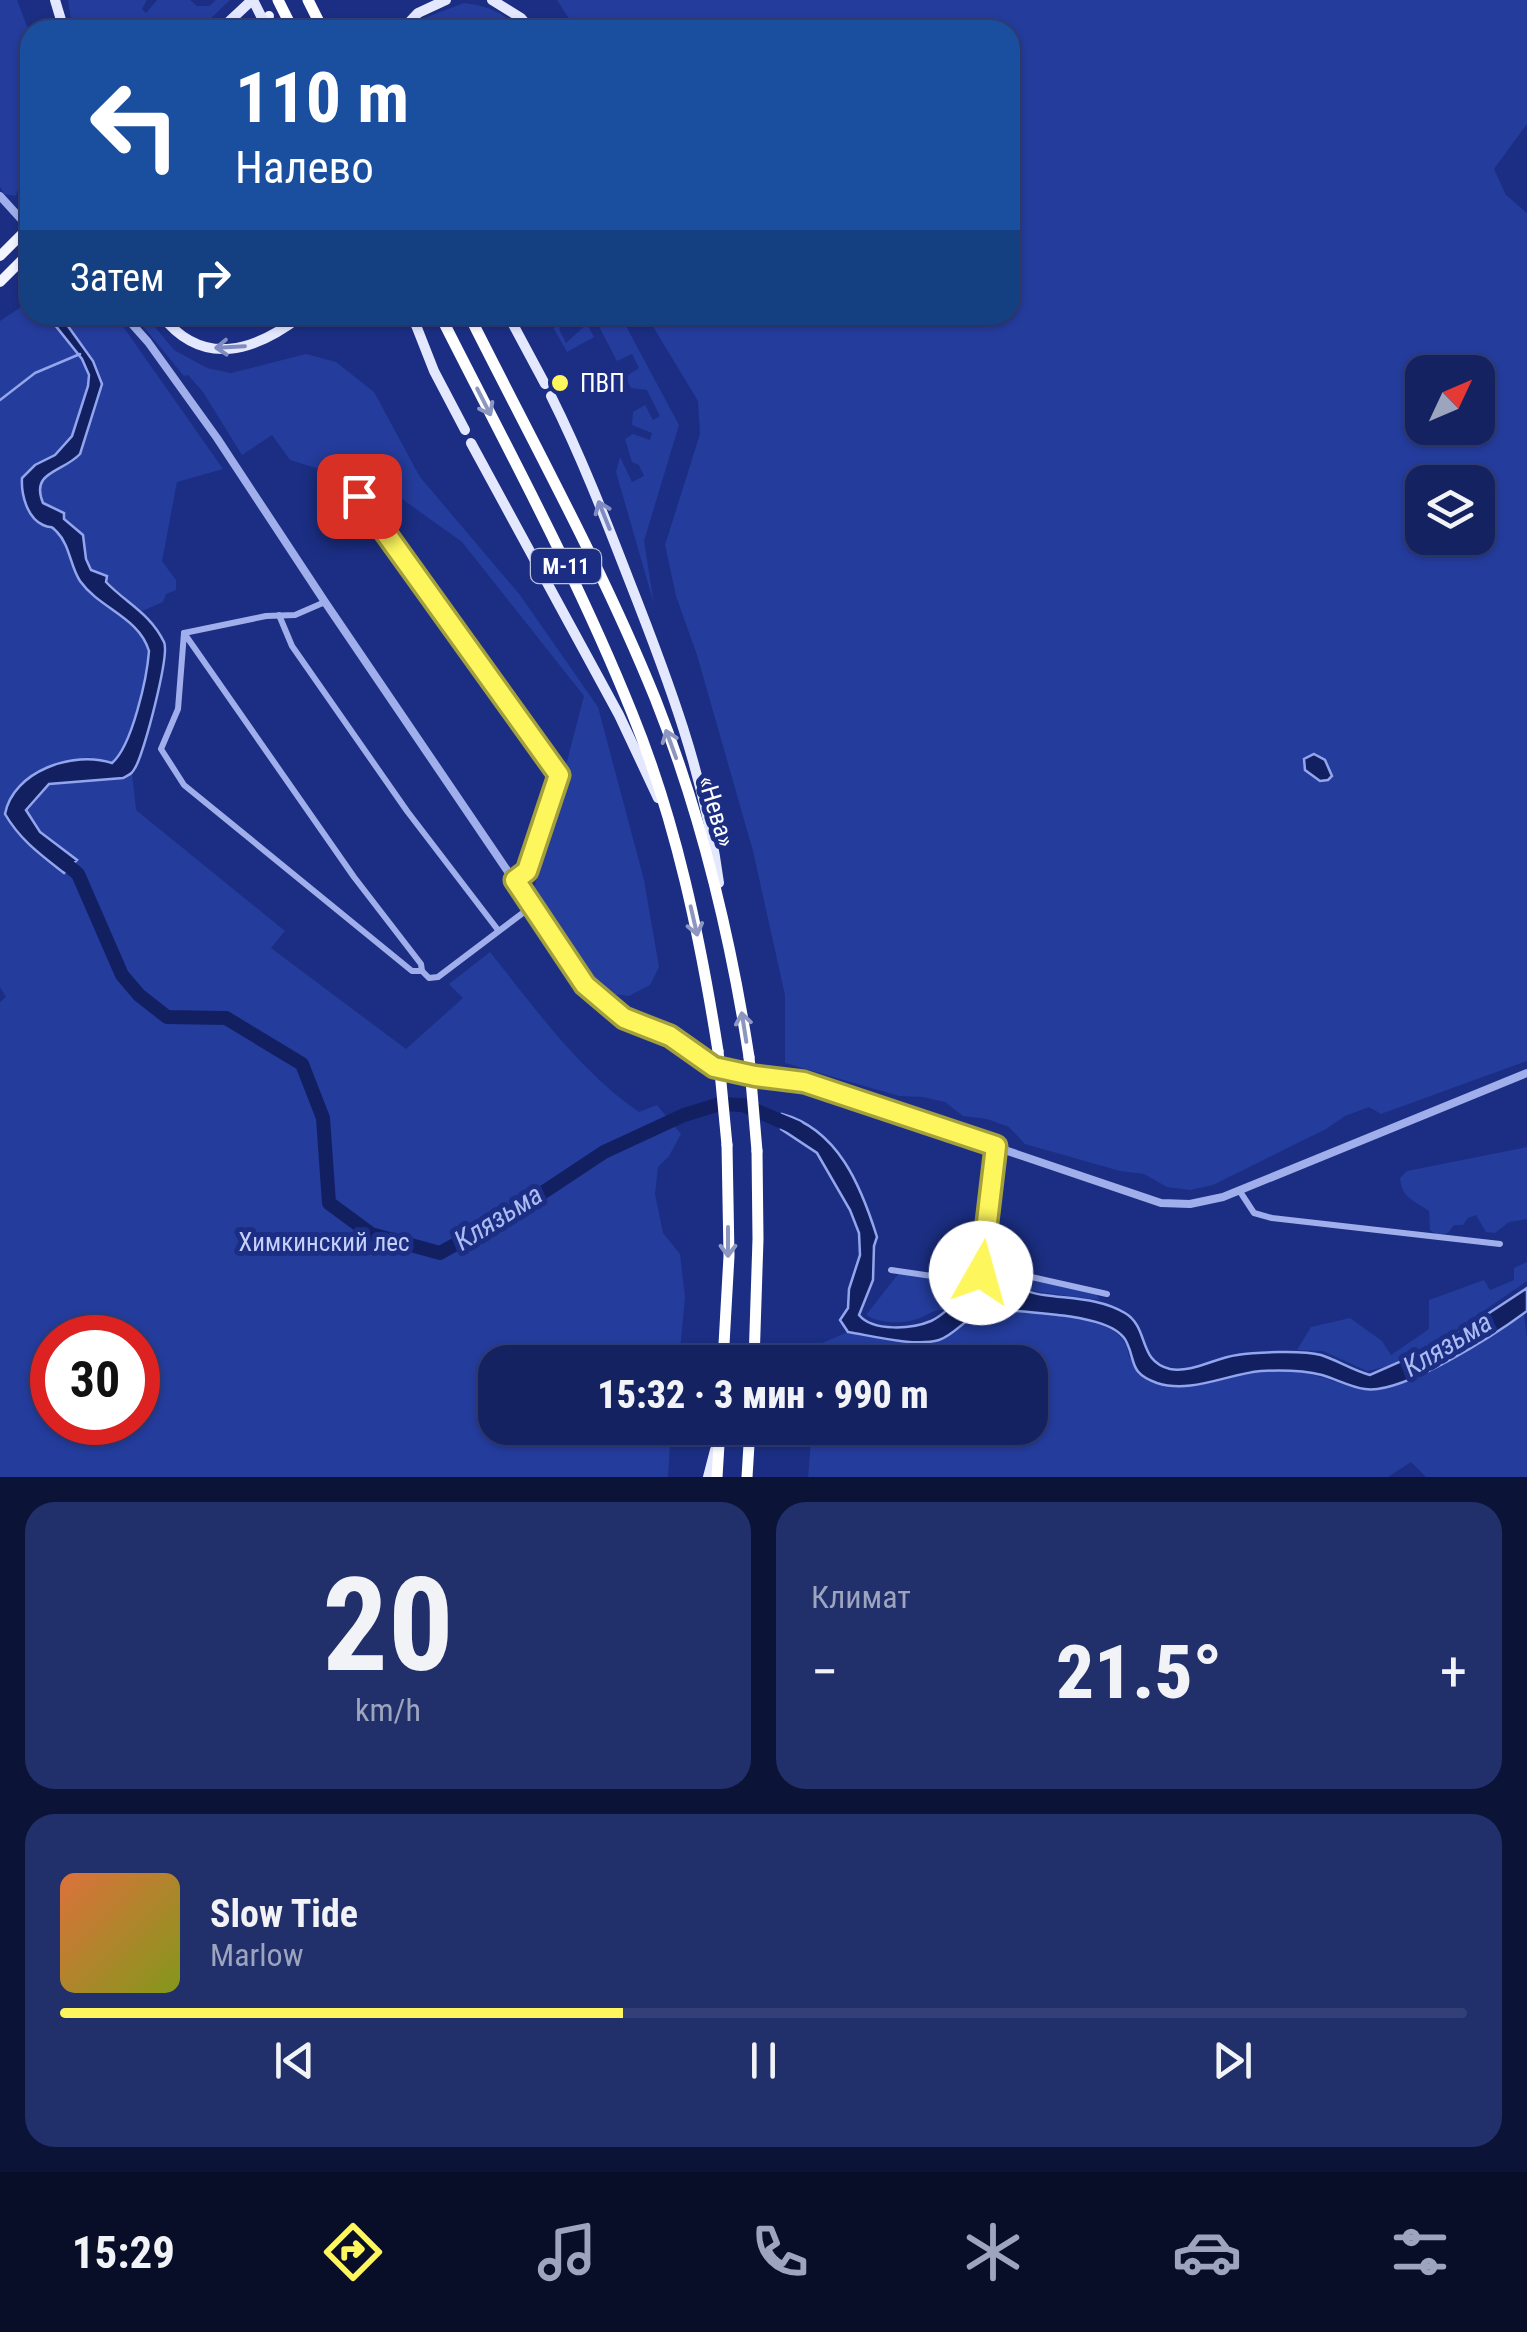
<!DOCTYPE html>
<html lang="ru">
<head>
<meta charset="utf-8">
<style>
  :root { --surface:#142262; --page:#212f6b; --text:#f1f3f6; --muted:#9da4be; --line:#333f77; --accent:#fdf65c }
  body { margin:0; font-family:"Roboto Condensed",sans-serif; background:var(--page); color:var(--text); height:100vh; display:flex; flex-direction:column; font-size:38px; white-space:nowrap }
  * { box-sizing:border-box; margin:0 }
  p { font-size:32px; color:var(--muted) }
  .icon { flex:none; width:55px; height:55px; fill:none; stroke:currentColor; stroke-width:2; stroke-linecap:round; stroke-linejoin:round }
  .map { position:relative; height:1477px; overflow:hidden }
  .panel { display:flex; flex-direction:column; gap:25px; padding:25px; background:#0b1336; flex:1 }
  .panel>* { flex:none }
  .banner { position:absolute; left:20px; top:20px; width:1000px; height:305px; border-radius:30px; box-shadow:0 2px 8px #0004,0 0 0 2px var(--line); background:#1a4fa0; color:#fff; overflow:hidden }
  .needle { width:65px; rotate:46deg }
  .controls { position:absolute; left:1405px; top:355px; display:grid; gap:20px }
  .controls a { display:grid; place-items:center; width:90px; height:90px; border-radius:20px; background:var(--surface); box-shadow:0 2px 8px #0004,0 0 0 2px var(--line); font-size:50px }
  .speed { position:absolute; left:30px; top:1315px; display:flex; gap:20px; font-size:50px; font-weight:700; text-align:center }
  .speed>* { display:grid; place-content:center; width:130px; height:130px; border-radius:50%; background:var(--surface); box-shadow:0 2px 8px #0004,0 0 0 2px var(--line); line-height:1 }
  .speed .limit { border:15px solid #d22; background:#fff; color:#111 }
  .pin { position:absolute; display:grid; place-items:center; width:85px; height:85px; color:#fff; margin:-42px; border-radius:20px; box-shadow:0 5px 15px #0006 }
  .me { position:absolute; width:110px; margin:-55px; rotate:7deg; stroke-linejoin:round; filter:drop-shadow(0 0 8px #0008) }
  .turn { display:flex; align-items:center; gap:35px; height:210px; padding:0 50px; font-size:45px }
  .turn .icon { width:130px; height:130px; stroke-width:2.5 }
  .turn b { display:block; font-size:70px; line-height:85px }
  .then { display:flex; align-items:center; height:95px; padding:0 50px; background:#0003; gap:20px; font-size:38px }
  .big { font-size:75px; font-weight:800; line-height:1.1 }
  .panel .card { flex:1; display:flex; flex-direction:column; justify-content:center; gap:15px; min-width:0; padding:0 35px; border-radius:30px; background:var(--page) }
  .panel .dial { align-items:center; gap:0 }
  .dial b { font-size:130px; line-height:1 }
  .song { display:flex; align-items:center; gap:30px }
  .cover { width:120px; height:120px; border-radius:15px; background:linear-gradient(135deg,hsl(20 70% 55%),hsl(70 70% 35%)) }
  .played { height:10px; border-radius:5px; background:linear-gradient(90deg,var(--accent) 40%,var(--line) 40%) }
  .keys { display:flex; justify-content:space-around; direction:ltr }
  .heat { display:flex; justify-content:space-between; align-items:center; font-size:55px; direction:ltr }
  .panel .tiles { flex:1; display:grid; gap:25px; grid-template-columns:1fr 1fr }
  .card:last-child { grid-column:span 2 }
  .trip { position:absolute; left:478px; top:1345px; width:570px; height:100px; border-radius:30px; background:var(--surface); box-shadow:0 2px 8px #0004,0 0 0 2px var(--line); font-weight:800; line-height:100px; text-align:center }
  .dock { display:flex; height:160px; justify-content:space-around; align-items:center; background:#080e27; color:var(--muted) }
  .dock .icon { width:70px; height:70px }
  .dock .current { color:var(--accent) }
  .dock b { font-size:45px; color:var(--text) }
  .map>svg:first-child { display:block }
  .green { fill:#243c9c; fill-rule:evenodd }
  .water { fill:#122062; stroke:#93a6ed; stroke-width:2.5 }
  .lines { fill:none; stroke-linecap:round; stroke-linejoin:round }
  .stream { stroke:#93a6ed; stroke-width:2.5 }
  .river { stroke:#122062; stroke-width:14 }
  .minor { stroke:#a0afeb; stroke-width:6 }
  .tertiary { stroke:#a0afeb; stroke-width:8 }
  .primary { stroke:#e4e8ff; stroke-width:10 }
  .trunk { stroke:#f2f4ff; stroke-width:10 }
  .motorway { stroke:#fff; stroke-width:11 }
  .primary-bridge { stroke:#e4e8ff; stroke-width:10 }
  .trunk-bridge { stroke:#f2f4ff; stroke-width:10 }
  .motorway-bridge { stroke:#fff; stroke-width:11 }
  .oneway { stroke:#808bc1 }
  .oneway2 { stroke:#8d96c1 }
  .route-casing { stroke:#a4a03c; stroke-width:25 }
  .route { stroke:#fdf65c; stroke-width:18 }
  .poi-dot { fill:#fdf65c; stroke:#1b2e83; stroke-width:4 }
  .labels { text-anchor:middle; stroke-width:10; stroke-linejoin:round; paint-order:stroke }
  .shield { fill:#1b2e83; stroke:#bbc0da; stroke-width:2.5 }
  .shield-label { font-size:22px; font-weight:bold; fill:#fff }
  .poi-label { font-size:25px; fill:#fff; stroke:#1b2e83; text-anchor:start }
  .street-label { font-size:25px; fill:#fff; stroke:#1b2e83 }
  .park-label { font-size:25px; fill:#c5cff8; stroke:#1b2e83 }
  .water-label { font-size:28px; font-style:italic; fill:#acbaf2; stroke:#1b2e83 }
</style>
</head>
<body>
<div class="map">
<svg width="1527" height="1477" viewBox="0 0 1527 1477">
  <rect width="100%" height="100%" fill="#1b2e83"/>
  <!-- green -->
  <g class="green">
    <polygon points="0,0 17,0 30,34 30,145 16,196 4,194 0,187"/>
    <polygon points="68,0 147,0 142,9 146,13 157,0 190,0 197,6 209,6 216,0 230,0 199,30 78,30 71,20"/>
    <path d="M557,0H1527V124L1494,169L1506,195L1527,213V1061L1381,1114L1369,1107L1345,1116L1326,1129L1213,1185L1190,1190L1167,1187L1144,1174L1120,1171L1025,1144L1009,1127L987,1119L963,1116L945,1102L923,1097L899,1096L785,1063V995L753,851L697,655L676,596L665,545L700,434L698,401L646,315H1010V30H576ZM1422,372H1478V428H1422ZM1422,482H1478V538H1422Z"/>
    <path d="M464,3C488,6 503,12 520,30H411L419,20Z"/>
    <path d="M30,301V315H47L82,359L89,381L73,436L51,458L26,473L22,484L42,525C70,531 67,564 82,583C105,610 138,618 149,651C147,677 131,746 112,763L89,757L53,764L11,825L35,851L64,872L77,859C57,847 36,832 25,811L49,784L123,778L132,773L136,810L285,931L271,948L406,1049L463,998L449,984L490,952C535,1008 579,1071 639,1112L657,1105L681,1134L669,1156L658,1167L655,1194L663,1233L680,1254L685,1297L679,1362H495V1428H671L668,1477H0V1002L6,997L0,987V321ZM52,1338H138V1422H52Z"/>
    <polygon points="60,315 115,315 223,469 177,482 162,561 176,580 176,590 166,594 163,602 142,611 91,570 86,559 83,535 43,503 39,492 45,476 80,454 102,384 93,361"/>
    <polygon points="134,315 145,315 174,350 207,368 231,373 306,354 336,362 374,392 420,477 520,595 598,707 644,880 659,967 650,985 629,996 601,993 533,892 584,696 462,542 391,491 290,460 272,435 242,455 203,392 188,375 184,376"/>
    <polygon points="557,315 569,315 559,329 566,343 587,324 594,337 567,352 554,329"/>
    <polygon points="593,315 620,315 679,425 644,541 654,604 616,472 620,457 632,482 644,476 639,465 632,462 625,439 633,434 650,440 652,433 632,425 633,412 645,405 653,420 660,416 647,390 631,388 625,377 639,368 632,354 617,361"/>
    <path d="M1527,1147V1219L1509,1222L1495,1233L1486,1232L1476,1215L1468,1218L1463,1225H1454L1448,1233L1438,1235L1430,1230L1429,1211C1414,1200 1402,1199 1400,1178L1407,1171Z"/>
    <polygon points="1527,1262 1527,1281 1450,1334 1389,1366 1367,1371 1323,1351 1297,1350 1311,1327 1350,1318 1382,1341 1391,1355 1429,1329 1429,1300 1484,1280 1490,1290 1514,1280 1514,1268"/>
    <path d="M899,1273L962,1282L981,1276L1042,1281L1096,1294L1100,1300L1039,1292L1012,1284L982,1287L956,1299L945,1310C931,1309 926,1317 914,1320C898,1324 879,1323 866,1315Z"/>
    <path d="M999,1309C1034,1316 1127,1310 1129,1357L1159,1384C1177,1384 1195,1386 1213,1382C1236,1377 1257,1370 1282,1370C1312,1370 1336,1385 1365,1389C1406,1396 1487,1335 1524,1314L1527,1339V1477H1426L1411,1462L1388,1477H808L812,1428H1030V1362H818L820,1344L848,1332L898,1340H939L980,1312Z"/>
  </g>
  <!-- water -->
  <g class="water">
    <path d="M47,315H60L93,361L102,384L80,454C62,473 30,471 43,503L64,513V519L83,535L86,559L91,570L107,576L106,582C126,603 150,613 164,642C170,654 144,754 135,768C131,775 130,774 123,778L49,784L26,810L40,832L77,860L64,873C41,855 20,840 5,814C13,771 74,750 112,763C132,746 147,678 149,651C139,617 100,609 80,581C70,566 70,545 57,532C48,523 54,530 43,525C27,518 21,494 22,478L35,465L55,455L72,436L88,386L89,375L82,359Z"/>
    <polygon points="1314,754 1325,760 1332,776 1328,780 1320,781 1305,770 1304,759"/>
    <path d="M782,1114C838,1129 861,1186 877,1237L874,1246L873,1280L859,1315C873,1332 912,1329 931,1321C942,1316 947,1309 956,1303C970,1292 996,1285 1014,1288C1024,1289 1033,1294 1044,1295C1071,1299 1100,1298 1125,1313C1150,1328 1137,1361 1170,1369C1192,1373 1215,1358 1237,1355C1255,1352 1303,1350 1321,1355C1337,1360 1352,1370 1370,1375L1445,1342L1527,1288V1311C1496,1334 1402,1395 1365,1389C1350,1387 1336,1379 1322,1375C1302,1370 1281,1370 1261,1371C1227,1374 1191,1394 1157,1383C1129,1373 1136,1362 1127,1343C1119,1324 1085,1319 1067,1316C1047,1314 992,1306 977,1314C964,1321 952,1336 939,1340C915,1347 873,1336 848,1332L840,1320L848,1308L849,1289L860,1255L859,1233L850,1210L817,1153L781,1129Z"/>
  </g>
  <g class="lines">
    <!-- stream -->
    <polyline class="stream" points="0,400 35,373 80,354"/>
    <!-- river -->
    <polyline class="river" points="58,857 78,874 122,975 139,995 167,1017 226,1018 302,1064 323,1118 329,1203 371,1234 440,1253 515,1211 604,1152 684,1115 720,1104 743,1105 797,1128"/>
    <!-- minor -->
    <g class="minor">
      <polyline points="359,496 559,775 527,871 515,880"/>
      <polyline points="279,615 292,646 407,811 498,930"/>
      <polygon points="184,633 354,877 421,964 422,971 412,971 184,785 161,749 178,709"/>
      <polyline points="184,633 266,616 295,615 325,602"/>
      <polyline points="422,971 429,978 438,977 532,906"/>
      <polyline points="996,1147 981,1273 1027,1276 1107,1294"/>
      <polyline points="1239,1190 1254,1213 1272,1218 1500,1244"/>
      <polyline points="891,1270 966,1281 981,1273"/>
    </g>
    <!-- tertiary -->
    <g class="tertiary">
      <polyline points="0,196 30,229"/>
      <polyline points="124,315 148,342 217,438 325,602 585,985 624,1018 670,1036 714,1067 755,1076 804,1082 1161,1203 1190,1204 1223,1197 1527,1073"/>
    </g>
    <!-- primary -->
    <g class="primary">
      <polyline points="55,0 64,30"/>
      <polyline points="492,0 521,18 531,30"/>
      <polyline points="220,30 252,0"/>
      <polyline points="402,30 418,13 446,0"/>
      <path d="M161,315C203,369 256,351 302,315"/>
      <polyline points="190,315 208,320 240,315"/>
      <polyline points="412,315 434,371 465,430"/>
      <polyline points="508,315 545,384"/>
      <path d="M551,396C581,456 605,518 629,580C668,679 705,777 719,883"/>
      <polyline points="471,443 619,715 658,798"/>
      <polyline points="708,1477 715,1450"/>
    </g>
    <!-- trunk -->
    <g class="trunk">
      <polyline points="221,30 225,26"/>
      <polyline points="255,30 269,16"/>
      <polyline points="0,282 30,252"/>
    </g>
    <!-- motorway -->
    <g class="motorway">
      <polyline points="308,0 323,30"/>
      <path d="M440,315C506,446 577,576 632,713C676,821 700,937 718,1051"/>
      <path d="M469,315C532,441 602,567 655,698C701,814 730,934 749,1057"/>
      <polyline points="723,1362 729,1256 727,1145"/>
      <polyline points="754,1362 758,1239 757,1151"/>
      <polyline points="717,1477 720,1428"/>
      <polyline points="747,1477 750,1428"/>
    </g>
    <!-- primary-bridge -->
    <polyline class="primary-bridge" points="253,0 268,30"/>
    <!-- trunk-bridge -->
    <polyline class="trunk-bridge" points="0,256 30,226"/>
    <!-- motorway-bridge -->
    <g class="motorway-bridge">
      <polyline points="278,0 293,30"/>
      <polyline points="718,1051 727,1145"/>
      <polyline points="749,1057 757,1151"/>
    </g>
  </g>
  <!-- one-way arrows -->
  <defs><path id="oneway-shaft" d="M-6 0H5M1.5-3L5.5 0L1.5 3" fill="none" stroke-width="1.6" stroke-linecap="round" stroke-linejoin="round" transform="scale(2.5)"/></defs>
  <g class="oneway">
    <use href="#oneway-shaft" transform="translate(230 347) rotate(177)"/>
    <use href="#oneway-shaft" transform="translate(604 515) rotate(-112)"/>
  </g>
  <g class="oneway2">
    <use href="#oneway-shaft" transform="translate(484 402) rotate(63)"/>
    <use href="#oneway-shaft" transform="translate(671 744) rotate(-110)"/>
    <use href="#oneway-shaft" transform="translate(694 921) rotate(77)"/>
    <use href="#oneway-shaft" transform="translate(744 1027) rotate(-99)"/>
    <use href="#oneway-shaft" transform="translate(728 1242) rotate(90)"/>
  </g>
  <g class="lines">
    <!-- route casing -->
    <g class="route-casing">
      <polyline id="route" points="359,496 559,775 527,871 515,880 585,985 624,1018 670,1036 714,1067 755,1076 804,1082 996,1146 981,1273"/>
    </g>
    <!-- route -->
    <use href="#route" class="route"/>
  </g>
  <!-- markers -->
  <circle class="poi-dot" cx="560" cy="383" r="10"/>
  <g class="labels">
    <!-- shield labels -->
    <rect class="shield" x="531" y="549" width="70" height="34" rx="8"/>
    <g class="shield-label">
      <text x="566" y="574">М-11</text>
    </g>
    <!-- poi labels -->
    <g class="poi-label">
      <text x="580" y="392">ПВП</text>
    </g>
    <!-- street labels -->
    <g class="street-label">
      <text transform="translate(717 811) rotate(73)" y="9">«Нева»</text>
    </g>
    <!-- park labels -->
    <g class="park-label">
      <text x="324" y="1251">Химкинский лес</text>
    </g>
    <!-- water labels -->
    <g class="water-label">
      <text transform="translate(498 1217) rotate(-32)" y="10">Клязьма</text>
      <text transform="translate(1447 1344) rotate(-31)" y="10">Клязьма</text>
    </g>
  </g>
</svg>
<div class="controls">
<a><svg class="needle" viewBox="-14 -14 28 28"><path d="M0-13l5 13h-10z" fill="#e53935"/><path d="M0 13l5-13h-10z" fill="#9da4be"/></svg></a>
<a><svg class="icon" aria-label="layers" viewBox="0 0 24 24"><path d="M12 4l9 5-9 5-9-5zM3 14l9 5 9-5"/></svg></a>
</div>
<div class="speed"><div class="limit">30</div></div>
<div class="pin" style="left:359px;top:496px;background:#d93025"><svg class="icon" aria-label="arrive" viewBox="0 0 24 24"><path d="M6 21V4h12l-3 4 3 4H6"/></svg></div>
<svg class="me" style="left:981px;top:1273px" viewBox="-20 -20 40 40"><circle r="19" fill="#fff"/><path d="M0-13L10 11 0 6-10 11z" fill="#fdf65c"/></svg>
<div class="trip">15:32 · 3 мин · 990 m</div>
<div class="banner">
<div class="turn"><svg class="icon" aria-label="left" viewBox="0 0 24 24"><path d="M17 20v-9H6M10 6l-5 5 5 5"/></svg><div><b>110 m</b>Налево</div></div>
<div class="then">Затем<svg class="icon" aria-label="right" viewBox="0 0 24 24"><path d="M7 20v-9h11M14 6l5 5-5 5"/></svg></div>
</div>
</div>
<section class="panel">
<div class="tiles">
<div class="card dial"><b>20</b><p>km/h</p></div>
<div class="card"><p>Климат</p>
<div class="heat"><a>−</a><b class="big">21.5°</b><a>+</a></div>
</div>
<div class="card">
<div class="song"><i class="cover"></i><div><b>Slow Tide</b><p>Marlow</p></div></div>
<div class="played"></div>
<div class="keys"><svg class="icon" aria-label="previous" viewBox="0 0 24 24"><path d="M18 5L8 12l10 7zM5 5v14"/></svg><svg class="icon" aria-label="pause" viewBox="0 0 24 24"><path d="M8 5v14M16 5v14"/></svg><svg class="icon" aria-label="next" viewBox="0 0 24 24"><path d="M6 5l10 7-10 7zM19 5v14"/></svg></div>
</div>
</div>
</section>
<nav class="dock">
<b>15:29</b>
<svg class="icon current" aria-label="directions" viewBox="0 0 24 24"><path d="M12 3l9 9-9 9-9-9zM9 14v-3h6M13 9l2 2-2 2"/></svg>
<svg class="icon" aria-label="music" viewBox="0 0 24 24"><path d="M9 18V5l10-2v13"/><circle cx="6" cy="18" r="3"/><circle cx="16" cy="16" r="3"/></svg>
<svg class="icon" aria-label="phone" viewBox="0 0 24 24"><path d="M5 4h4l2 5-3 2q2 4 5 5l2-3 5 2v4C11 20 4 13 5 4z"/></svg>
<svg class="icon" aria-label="climate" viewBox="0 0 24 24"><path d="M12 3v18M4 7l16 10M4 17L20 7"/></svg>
<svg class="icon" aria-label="car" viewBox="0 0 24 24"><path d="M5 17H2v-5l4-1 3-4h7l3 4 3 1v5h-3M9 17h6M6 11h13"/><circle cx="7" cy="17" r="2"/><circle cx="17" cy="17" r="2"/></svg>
<svg class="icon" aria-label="filters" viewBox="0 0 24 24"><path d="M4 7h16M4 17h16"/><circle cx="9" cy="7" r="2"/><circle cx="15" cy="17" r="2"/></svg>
</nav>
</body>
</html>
